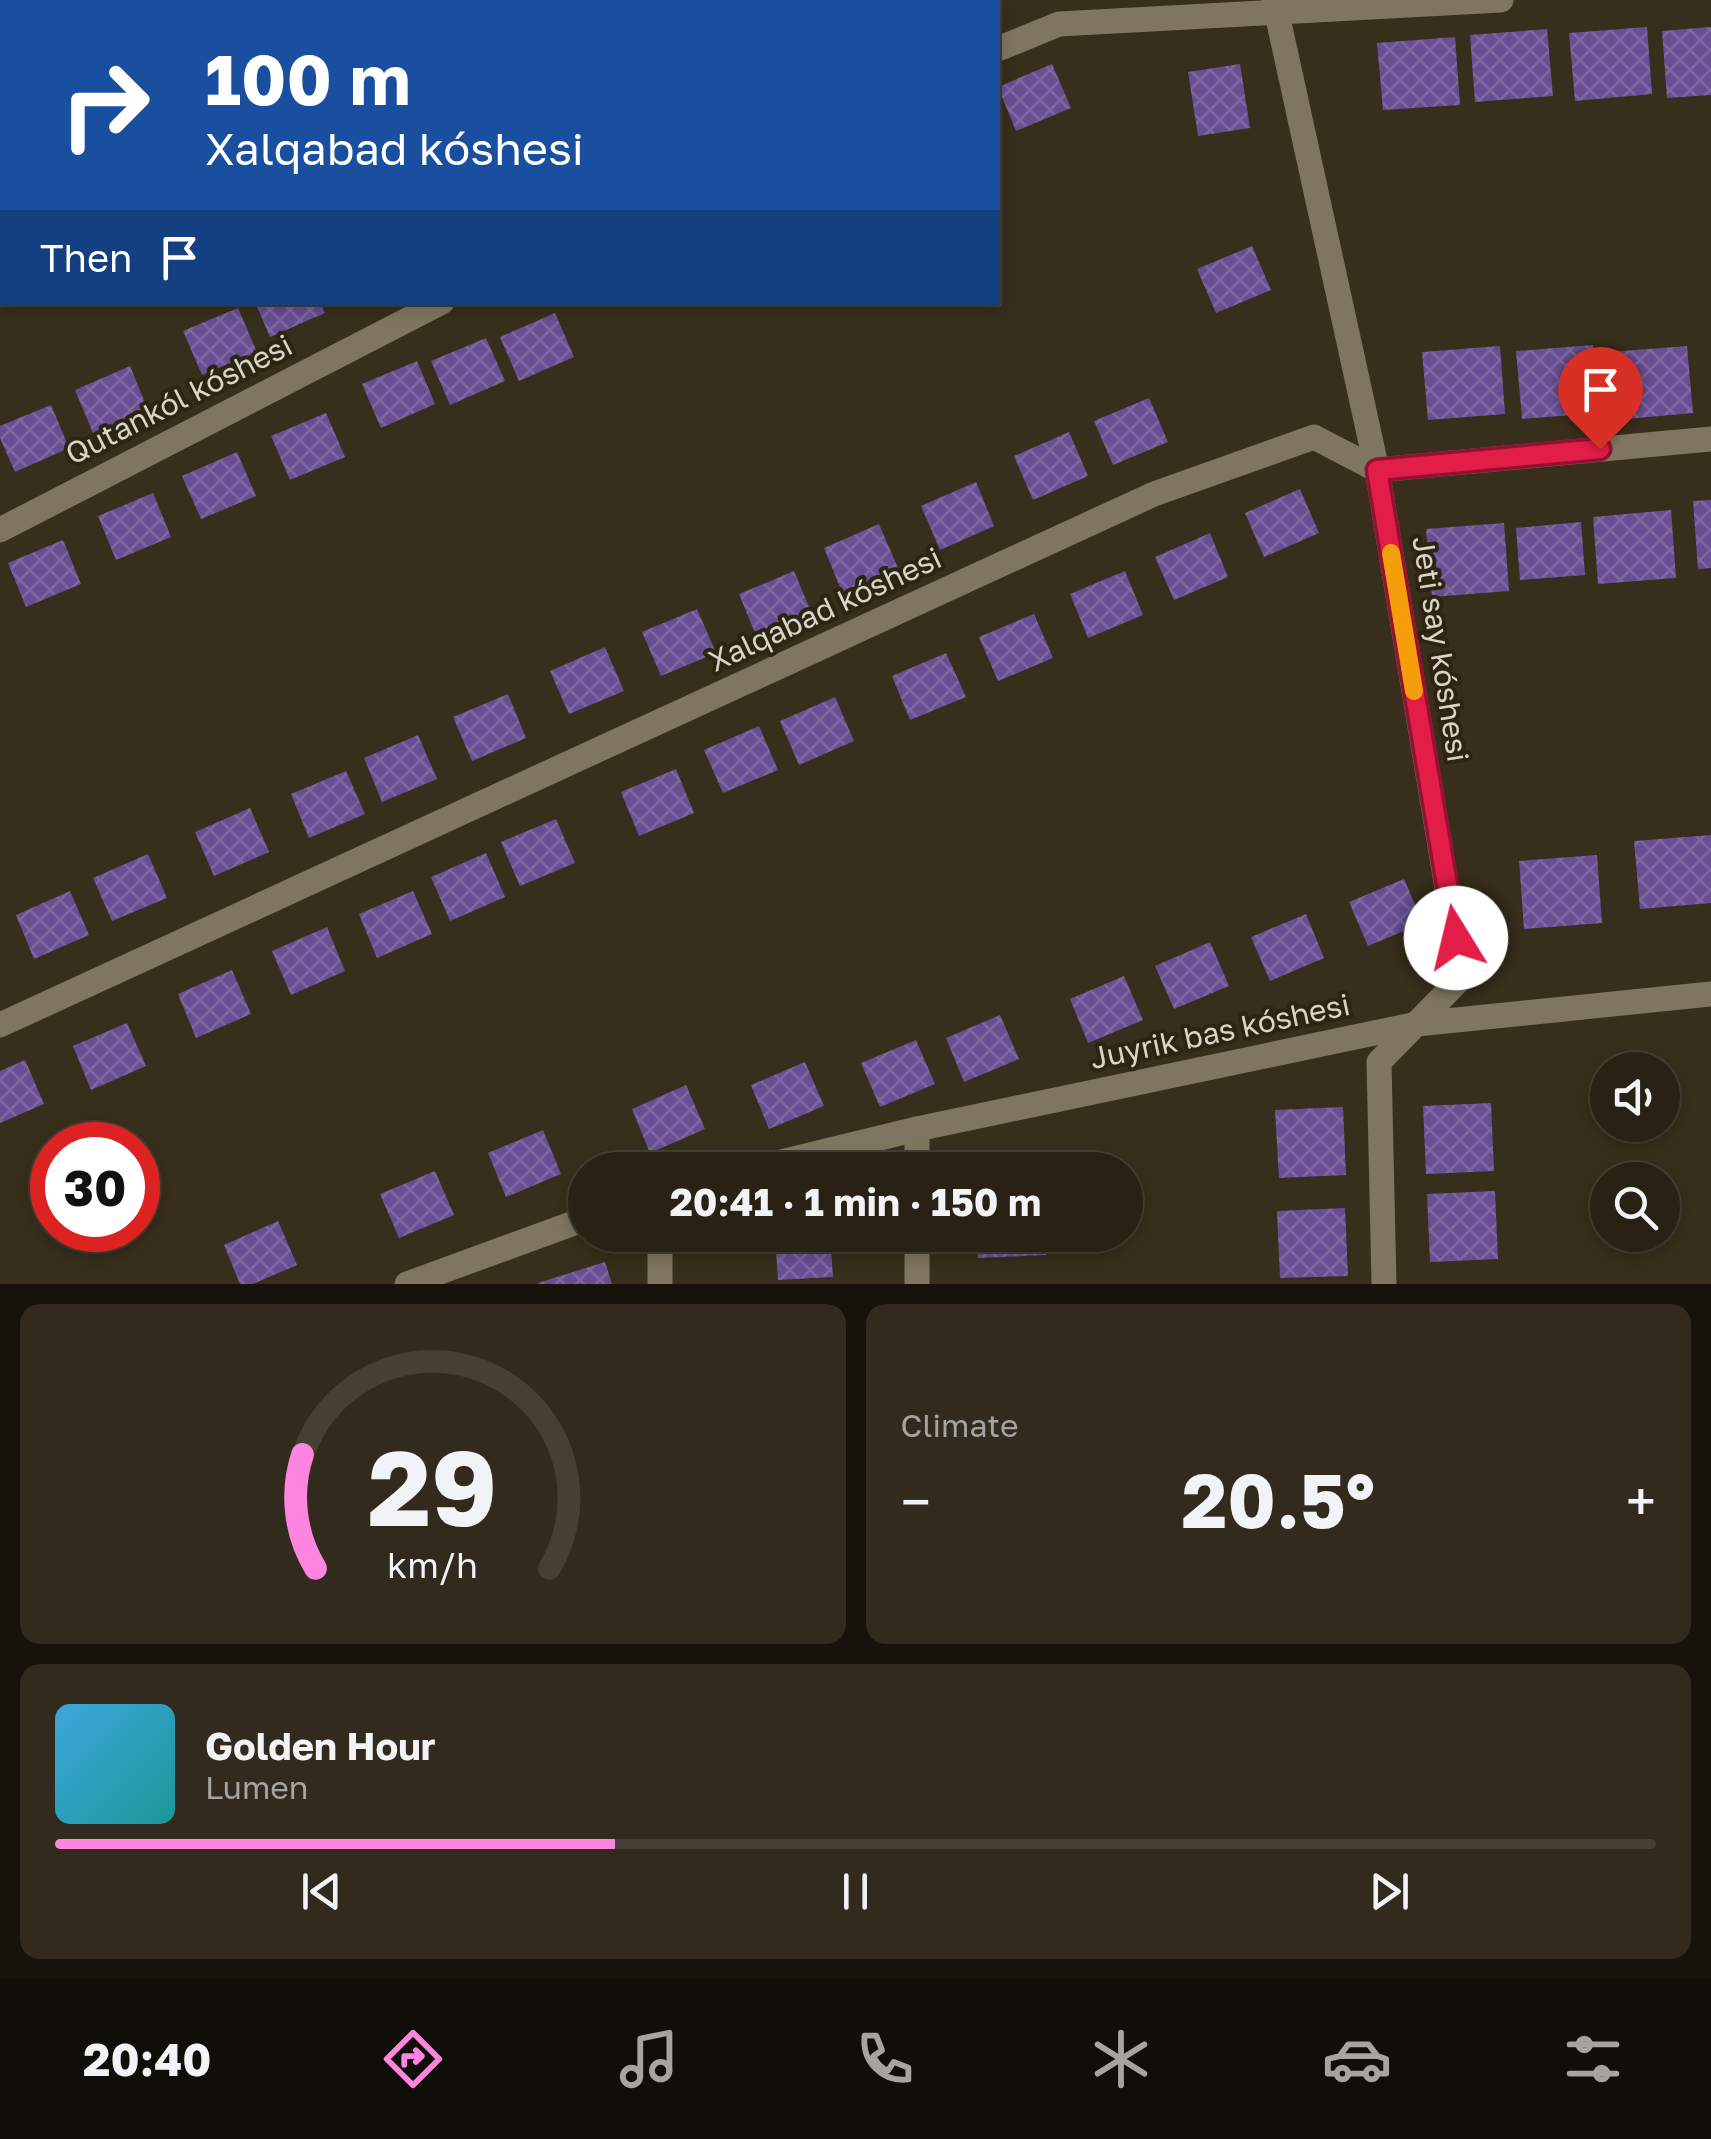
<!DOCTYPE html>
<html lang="en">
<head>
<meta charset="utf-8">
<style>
  :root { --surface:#292214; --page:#312a1d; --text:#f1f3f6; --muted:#a5a4a0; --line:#453f34; --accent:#fe85df }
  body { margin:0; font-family:"Golos Text",sans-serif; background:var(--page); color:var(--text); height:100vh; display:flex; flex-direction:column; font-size:38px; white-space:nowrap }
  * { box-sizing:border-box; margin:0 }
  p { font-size:32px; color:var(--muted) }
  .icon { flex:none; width:55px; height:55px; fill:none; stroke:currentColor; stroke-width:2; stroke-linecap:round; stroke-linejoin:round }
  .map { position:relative; height:1284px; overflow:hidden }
  .details { display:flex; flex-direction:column; gap:20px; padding:20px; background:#17130b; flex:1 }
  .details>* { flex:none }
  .top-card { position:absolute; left:0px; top:0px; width:1000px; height:305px; box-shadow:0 5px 15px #0003,0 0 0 2px var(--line); background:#1a4fa0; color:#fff; overflow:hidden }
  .controls { position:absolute; left:1590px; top:1052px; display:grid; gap:20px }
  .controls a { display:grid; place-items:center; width:90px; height:90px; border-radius:50%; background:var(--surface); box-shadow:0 5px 15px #0003,0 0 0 2px var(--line); font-size:50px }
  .speed { position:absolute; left:30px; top:1122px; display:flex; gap:20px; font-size:50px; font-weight:700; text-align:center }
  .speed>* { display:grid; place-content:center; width:130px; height:130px; border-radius:50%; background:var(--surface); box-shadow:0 5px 15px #0003,0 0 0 2px var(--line); line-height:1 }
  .speed .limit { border:15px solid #d22; background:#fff; color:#111 }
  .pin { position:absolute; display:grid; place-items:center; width:85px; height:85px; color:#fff; margin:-102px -42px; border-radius:50% 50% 50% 0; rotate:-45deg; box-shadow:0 0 10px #0007 }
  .pin .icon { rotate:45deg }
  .me { position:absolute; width:110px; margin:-55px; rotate:351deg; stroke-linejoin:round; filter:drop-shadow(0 0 8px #0008) }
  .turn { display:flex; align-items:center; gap:35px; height:210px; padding:0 40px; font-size:45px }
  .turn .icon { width:130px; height:130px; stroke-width:2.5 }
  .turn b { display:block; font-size:70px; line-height:85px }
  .then { display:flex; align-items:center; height:95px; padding:0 40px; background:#0003; gap:20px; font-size:38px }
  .big { font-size:75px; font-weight:700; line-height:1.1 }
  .details .tile { flex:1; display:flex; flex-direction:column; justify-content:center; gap:15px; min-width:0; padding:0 35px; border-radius:20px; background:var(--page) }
  .details .dial { align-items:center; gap:0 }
  .dial svg { height:260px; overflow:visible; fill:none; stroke:var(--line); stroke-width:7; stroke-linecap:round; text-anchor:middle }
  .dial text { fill:var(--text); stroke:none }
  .song { display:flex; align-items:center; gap:30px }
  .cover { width:120px; height:120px; border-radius:15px; background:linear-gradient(135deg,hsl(200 70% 55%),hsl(180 70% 35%)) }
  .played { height:10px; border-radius:5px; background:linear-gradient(90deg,var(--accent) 35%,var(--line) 35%) }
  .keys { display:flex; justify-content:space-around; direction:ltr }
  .heat { display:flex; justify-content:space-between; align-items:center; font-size:55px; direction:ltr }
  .details .tiles { flex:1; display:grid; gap:20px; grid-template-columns:1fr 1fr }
  .tile:last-child { grid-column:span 2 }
  .trip { position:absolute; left:568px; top:1152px; width:575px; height:100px; border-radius:50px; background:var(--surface); box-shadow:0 5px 15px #0003,0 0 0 2px var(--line); font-weight:700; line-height:100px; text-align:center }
  .tab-bar { display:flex; height:160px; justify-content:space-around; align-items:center; background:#100e08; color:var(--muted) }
  .tab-bar .icon { width:70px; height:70px }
  .tab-bar .selected { color:var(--accent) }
  .tab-bar b { font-size:45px; color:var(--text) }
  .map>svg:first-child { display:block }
  .building { fill:url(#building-cross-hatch) }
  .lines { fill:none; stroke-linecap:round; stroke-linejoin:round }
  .minor { stroke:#7f7560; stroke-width:25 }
  .route-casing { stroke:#92132f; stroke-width:25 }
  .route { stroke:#e11d48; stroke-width:18 }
  .slow { stroke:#f59e0b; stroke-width:18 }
  .labels { text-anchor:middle; stroke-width:8; stroke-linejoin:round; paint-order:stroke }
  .street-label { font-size:30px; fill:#d9d4c8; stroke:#2d2411 }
</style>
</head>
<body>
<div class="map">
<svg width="1711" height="1284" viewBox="0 0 1711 1284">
  <defs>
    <pattern id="building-cross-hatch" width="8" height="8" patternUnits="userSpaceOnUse" patternTransform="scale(2.5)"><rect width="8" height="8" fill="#694e93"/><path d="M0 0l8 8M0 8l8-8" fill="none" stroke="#7e67a1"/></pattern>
  </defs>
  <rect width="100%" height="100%" fill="#372e1b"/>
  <!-- building -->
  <g class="building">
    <polygon points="1647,27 1652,94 1575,101 1569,33"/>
    <polygon points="1711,27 1711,95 1667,98 1662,31"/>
    <polygon points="1547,29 1553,96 1475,102 1470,35"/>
    <polygon points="1455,37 1460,105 1383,110 1377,43"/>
    <polygon points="1052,64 1071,108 1016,131 998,87"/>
    <polygon points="1240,64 1250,128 1198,136 1188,72"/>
    <polygon points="1252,246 1271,290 1216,313 1197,269"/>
    <polygon points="255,302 320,302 325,313 270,337"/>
    <polygon points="238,308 257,352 202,375 183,331"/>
    <polygon points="555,313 574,357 519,381 500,337"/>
    <polygon points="486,338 505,381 450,405 431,361"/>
    <polygon points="1593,345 1599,413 1522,419 1516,351"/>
    <polygon points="1500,346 1505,414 1428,420 1422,352"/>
    <polygon points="1687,346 1693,413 1615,420 1609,352"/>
    <polygon points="417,361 435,404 381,428 362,384"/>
    <polygon points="130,366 148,410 93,433 75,390"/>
    <polygon points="1149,398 1168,442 1113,465 1094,421"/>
    <polygon points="51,405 69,448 15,472 0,438 0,426"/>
    <polygon points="326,413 345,457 290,480 271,436"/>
    <polygon points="1069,432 1088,476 1033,500 1014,456"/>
    <polygon points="237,452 256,496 201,519 182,476"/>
    <polygon points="976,482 994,526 940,550 921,506"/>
    <polygon points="1300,489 1319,533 1264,557 1245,513"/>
    <polygon points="153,493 171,537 116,560 98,516"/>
    <polygon points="1711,500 1711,568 1698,569 1693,501"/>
    <polygon points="1671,510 1676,578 1598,584 1593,517"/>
    <polygon points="1581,522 1585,575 1520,580 1516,528"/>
    <polygon points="1504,523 1509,591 1432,597 1426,529"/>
    <polygon points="879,524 898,568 842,592 824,548"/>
    <polygon points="1210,533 1228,577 1174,600 1155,557"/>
    <polygon points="63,540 81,584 26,607 8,563"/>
    <polygon points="794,571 812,614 757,638 739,594"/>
    <polygon points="1125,571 1143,615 1088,638 1070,594"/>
    <polygon points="697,609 716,653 661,676 642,632"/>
    <polygon points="1034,614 1053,658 998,681 979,637"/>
    <polygon points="605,647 624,691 569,714 550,671"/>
    <polygon points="946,653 966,697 910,720 892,676"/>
    <polygon points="508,694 526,738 472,761 453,717"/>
    <polygon points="835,697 854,741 799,765 780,721"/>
    <polygon points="759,726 778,770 723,793 704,750"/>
    <polygon points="418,735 437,779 382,802 364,758"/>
    <polygon points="676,769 694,813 639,836 621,792"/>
    <polygon points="346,771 365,814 309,838 291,794"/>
    <polygon points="250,808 269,852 214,876 195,832"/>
    <polygon points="556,819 575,863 520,886 501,842"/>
    <polygon points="1711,835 1711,903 1640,909 1634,841"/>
    <polygon points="486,853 505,897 450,921 431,877"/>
    <polygon points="148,854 167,898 112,921 93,878"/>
    <polygon points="1597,855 1602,923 1524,929 1519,861"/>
    <polygon points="1404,879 1423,923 1368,946 1349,902"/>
    <polygon points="70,891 89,935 34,959 16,915"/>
    <polygon points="413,891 432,934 377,958 359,914"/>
    <polygon points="1306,914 1324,958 1270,981 1251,937"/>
    <polygon points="327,927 345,971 291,995 272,951"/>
    <polygon points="1210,942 1229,986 1174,1009 1155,966"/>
    <polygon points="232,970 251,1014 196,1038 178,994"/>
    <polygon points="1124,976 1143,1020 1088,1043 1070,999"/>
    <polygon points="1000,1015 1019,1059 964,1082 946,1038"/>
    <polygon points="127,1023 146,1066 91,1090 73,1046"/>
    <polygon points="916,1040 935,1084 880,1107 861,1063"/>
    <polygon points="25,1060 44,1104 0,1123 0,1071"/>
    <polygon points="805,1062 824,1106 769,1129 751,1085"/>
    <polygon points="686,1085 705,1129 650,1153 632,1109"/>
    <polygon points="1491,1103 1494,1171 1426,1174 1423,1106"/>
    <polygon points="1343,1107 1346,1175 1279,1178 1275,1110"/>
    <polygon points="543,1130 561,1174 506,1197 488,1153"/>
    <polygon points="435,1171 454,1215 399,1238 380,1194"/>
    <polygon points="1495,1191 1498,1259 1430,1262 1427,1194"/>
    <polygon points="1345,1208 1348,1276 1280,1278 1277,1211"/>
    <polygon points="278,1221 297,1265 253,1284 240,1284 224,1245"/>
    <polygon points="775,1235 830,1235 833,1277 778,1280"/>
    <polygon points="977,1235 1045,1235 1046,1255 978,1258"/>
    <polygon points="605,1262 612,1284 539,1284 538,1283"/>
  </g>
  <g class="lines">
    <!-- minor -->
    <g class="minor">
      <polyline points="1274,0 1377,470 1462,977 1379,1062 1384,1284"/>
      <polyline points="0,2 4,0"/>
      <polyline points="998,49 1059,24 1501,0"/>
      <polyline points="0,530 442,302"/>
      <polyline points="0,1025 1154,494 1314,437 1377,470 1711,439"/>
      <polyline points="917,1129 917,1170"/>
      <polyline points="748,1170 917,1129 1417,1024 1711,994"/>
      <polyline points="917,1235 917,1284"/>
      <polyline points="407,1284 585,1219"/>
      <polyline points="660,1284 660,1235"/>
    </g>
  </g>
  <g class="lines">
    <!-- route casing -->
    <g class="route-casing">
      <polyline id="route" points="1456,938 1377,470 1600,449"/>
    </g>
    <!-- route -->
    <use href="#route" class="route"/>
    <!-- slow -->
    <polyline class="slow" points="1391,553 1414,691"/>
  </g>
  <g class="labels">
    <!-- street labels -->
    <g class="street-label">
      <text transform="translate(179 400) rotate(-27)" y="10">Qutankól kóshesi</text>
      <text transform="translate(825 610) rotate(-25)" y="10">Xalqabad kóshesi</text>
      <text transform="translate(1440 649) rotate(81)" y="10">Jeti say kóshesi</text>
      <text transform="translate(1220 1032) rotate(-12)" y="10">Juyrik bas kóshesi</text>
    </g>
  </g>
</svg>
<div class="controls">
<a><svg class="icon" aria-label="sound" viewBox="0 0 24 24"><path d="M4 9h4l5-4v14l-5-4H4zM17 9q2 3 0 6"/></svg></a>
<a><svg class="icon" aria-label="search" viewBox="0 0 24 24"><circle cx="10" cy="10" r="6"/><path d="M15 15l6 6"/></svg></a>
</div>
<div class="speed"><div class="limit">30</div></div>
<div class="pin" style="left:1600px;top:449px;background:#d93025"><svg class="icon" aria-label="arrive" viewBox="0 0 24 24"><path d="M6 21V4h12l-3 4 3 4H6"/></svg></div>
<svg class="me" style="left:1456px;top:938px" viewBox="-20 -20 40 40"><circle r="19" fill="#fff"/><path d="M0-13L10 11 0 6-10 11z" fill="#e11d48"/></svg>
<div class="trip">20:41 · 1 min · 150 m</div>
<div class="top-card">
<div class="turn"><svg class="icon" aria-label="right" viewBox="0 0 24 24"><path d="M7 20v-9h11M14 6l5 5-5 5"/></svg><div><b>100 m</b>Xalqabad kóshesi</div></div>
<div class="then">Then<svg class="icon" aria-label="arrive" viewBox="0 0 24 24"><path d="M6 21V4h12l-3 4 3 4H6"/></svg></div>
</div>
</div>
<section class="details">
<div class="tiles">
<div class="tile dial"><svg viewBox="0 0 100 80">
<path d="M14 69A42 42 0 1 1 86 69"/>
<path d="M14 69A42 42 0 0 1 10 34" stroke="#fe85df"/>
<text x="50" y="56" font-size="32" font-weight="700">29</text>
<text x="50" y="72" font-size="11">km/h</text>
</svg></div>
<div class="tile"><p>Climate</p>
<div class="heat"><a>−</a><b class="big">20.5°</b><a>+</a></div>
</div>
<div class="tile">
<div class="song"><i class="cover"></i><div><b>Golden Hour</b><p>Lumen</p></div></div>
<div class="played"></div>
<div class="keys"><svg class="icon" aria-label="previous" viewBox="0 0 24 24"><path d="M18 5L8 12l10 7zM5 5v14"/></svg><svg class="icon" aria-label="pause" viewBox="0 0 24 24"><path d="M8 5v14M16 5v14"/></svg><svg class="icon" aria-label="next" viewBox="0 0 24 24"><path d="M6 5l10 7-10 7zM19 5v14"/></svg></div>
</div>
</div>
</section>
<nav class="tab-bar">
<b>20:40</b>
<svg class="icon selected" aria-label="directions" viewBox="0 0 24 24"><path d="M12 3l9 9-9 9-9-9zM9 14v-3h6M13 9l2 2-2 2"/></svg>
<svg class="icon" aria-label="music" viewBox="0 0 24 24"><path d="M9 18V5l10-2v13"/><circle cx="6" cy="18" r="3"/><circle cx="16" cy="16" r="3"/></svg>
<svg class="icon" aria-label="phone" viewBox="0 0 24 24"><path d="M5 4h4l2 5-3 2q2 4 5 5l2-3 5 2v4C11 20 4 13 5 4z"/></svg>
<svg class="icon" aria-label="climate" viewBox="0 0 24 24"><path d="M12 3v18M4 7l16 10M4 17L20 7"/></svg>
<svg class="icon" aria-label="car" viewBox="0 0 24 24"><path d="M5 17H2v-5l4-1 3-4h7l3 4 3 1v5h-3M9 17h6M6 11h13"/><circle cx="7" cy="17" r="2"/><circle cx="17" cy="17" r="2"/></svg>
<svg class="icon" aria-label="filters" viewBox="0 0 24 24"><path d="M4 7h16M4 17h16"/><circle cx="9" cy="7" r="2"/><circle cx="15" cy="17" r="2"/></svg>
</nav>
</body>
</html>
